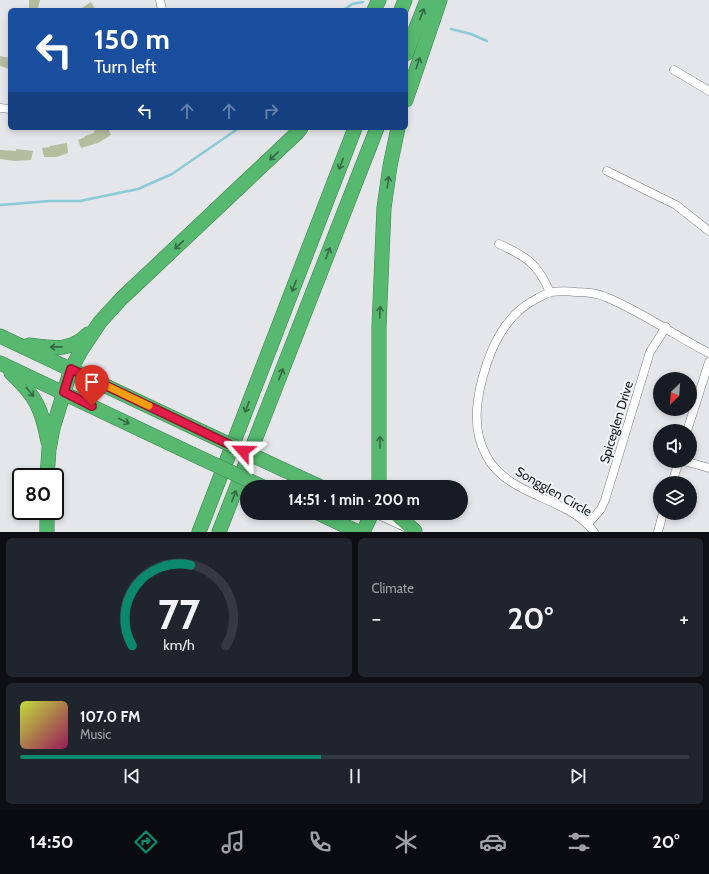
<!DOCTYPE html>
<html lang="en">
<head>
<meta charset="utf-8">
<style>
  :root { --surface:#171b24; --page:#20242c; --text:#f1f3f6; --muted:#9ea1a6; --line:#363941; --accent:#0b896d }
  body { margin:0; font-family:Cabin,sans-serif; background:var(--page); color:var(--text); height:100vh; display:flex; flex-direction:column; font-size:15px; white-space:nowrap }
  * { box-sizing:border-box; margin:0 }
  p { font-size:13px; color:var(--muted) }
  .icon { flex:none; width:22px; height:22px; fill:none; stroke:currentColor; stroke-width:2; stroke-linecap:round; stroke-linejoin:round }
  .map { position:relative; height:532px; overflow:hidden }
  .side { display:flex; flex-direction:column; gap:6px; padding:6px; background:#0d0f14; flex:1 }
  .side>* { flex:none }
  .hud { position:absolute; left:8px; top:8px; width:400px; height:122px; border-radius:6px; box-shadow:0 2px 6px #0003; background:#1a4fa0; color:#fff; overflow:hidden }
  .needle { width:26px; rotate:205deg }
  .fabs { position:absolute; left:653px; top:372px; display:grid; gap:8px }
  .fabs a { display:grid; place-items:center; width:44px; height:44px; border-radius:50%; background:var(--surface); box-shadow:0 2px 6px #0003; font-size:20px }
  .speed { position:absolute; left:12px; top:468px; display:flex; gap:8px; font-size:20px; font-weight:700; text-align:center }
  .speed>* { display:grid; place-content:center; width:52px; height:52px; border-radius:50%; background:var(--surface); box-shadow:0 2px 6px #0003; line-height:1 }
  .speed .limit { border:2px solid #111; border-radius:6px; background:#fff; color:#111 }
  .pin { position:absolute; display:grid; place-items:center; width:34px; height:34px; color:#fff; margin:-41px -17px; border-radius:50% 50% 50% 0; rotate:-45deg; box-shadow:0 0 4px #0007 }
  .pin .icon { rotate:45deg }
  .me { position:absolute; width:44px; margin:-22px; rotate:295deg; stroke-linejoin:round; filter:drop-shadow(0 0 3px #0008) }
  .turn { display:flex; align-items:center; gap:14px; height:84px; padding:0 20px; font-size:18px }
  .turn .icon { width:52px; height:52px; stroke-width:2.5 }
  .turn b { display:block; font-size:28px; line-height:34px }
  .lanes { display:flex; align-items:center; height:38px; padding:0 20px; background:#0003; justify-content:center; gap:20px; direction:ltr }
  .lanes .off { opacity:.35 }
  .big { font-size:30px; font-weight:700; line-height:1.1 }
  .side .widget { flex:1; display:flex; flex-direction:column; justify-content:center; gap:6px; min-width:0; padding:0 14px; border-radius:6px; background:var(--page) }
  .side .dial { align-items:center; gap:0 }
  .dial svg { height:104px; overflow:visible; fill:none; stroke:var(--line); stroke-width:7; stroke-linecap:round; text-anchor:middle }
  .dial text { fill:var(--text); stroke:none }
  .song { display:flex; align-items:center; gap:12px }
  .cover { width:48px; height:48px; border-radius:6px; background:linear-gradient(135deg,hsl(70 70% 55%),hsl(330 70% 35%)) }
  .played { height:4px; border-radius:2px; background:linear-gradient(90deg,var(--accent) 45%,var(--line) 45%) }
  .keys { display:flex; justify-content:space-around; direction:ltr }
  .heat { display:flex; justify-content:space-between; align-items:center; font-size:22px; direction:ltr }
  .side .tiles { flex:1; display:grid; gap:6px; grid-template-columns:1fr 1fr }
  .widget:last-child { grid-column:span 2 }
  .trip { position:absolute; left:240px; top:480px; width:228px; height:40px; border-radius:20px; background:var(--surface); box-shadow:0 2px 6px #0003; font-weight:700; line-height:40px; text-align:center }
  .tabs { display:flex; height:64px; justify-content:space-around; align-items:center; background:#090b0e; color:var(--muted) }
  .tabs .icon { width:28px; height:28px }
  .tabs .on { color:var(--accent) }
  .tabs b { font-size:18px; color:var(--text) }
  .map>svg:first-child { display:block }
  .green { fill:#b6bd9f }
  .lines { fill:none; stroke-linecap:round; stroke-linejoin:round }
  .stream { stroke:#8bcad7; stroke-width:2.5 }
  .street-casing { stroke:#787b7e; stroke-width:9 }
  .secondary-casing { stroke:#787b7e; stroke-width:12 }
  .highway-casing { stroke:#3f8051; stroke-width:15 }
  .street { stroke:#fff; stroke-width:8 }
  .secondary { stroke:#fff; stroke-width:11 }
  .highway { stroke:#56b96f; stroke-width:14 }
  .highway-bridge-casing { stroke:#3f8051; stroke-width:15; stroke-linecap:butt }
  .highway-bridge { stroke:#56b96f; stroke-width:14 }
  .oneway { stroke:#366844 }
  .route-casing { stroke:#92132f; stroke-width:10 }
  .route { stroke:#e11d48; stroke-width:7 }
  .slow { stroke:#f59e0b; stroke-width:7 }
  .labels { text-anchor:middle; stroke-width:4; stroke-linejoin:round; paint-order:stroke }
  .street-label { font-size:13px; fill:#151618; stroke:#f1f4f8 }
</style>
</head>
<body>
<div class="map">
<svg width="709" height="532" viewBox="0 0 709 532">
  <rect width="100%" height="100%" fill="#e4e6ea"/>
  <!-- green -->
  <g class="green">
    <polygon points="29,0 40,0 38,8 29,8"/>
    <polygon points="91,2 95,9 94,10 79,10"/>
    <polygon points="0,56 10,58 10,69 0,66"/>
    <polygon points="105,128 108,128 111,135 98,143 81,148 78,140 85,137 85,136 94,133 94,131 99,129 100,130"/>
    <polygon points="67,143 68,153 57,157 44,157 42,148 50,147 50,146"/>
    <polygon points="16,149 33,151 31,160 15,161 0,159 0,150 16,151"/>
  </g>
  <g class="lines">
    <!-- stream -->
    <g class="stream">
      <polyline points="344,10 352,4 363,2"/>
      <polyline points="451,29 471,34 487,41"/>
      <polyline points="0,205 50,201 80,201 138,189 172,174 239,128"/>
    </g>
    <!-- street casing -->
    <g class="street-casing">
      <g id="street">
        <polyline points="160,0 162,10"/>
        <polyline points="674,70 709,91"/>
        <polyline points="0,108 10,109"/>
        <polyline points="607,171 676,205 709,231"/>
        <path d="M499,244C527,257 537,263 550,292"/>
        <polyline points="687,431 709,362"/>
        <polyline points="684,461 709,468"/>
        <polyline points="672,483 679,461"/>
        <polyline points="588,524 601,509 605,500 650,352 666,327"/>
        <path d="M594,532C569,497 510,498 487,457C470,428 477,393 487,363C496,336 511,311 538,298C542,296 547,293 551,292C559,291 568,291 576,292C587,292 598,293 608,298C644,313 675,336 709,353"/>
        <polyline points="658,532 663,513"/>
      </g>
    </g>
    <!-- secondary casing -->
    <g class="secondary-casing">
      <polyline id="secondary" points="378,513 406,526"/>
    </g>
    <!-- highway casing -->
    <g class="highway-casing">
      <g id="highway">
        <polyline points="374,10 379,0"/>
        <polyline points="401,10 405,0"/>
        <polyline points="406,54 427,0"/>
        <polyline points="406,100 440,0"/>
        <polyline points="0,336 203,432"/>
        <path d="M29,345C53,348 70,352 88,334"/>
        <polyline points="0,363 192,454"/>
        <path d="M11,373C36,396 42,409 48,442"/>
        <polyline points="284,470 321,487"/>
        <polyline points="47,477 49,449 53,428 71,369 82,349 100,322 121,299 297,133 301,128"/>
        <polyline points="379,487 379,327 384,208 390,166 398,128"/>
        <polyline points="47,511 47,532"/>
        <polyline points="318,513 358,532"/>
        <polyline points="395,513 415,531"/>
        <polyline points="199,532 355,128"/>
        <polyline points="219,532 377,128"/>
        <polyline points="363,532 372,513"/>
      </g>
    </g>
    <!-- street -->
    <use href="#street" class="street"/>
    <!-- secondary -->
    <use href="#secondary" class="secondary"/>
    <!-- highway -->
    <use href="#highway" class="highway"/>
    <!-- highway-bridge casing -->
    <g class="highway-bridge-casing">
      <g id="highway-bridge">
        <polyline points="203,432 284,470"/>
        <polyline points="192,454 263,487"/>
      </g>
    </g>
    <!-- highway-bridge -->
    <use href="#highway-bridge" class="highway-bridge"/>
  </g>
  <!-- one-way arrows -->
  <defs><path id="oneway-shaft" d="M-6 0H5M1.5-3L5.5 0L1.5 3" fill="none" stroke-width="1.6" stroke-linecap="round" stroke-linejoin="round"/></defs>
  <g class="oneway">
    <use href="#oneway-shaft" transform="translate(422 14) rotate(-69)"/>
    <use href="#oneway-shaft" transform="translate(418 63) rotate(-71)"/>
    <use href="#oneway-shaft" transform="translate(274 156) rotate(137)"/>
    <use href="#oneway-shaft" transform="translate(341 164) rotate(111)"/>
    <use href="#oneway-shaft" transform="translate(388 182) rotate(-82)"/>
    <use href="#oneway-shaft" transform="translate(179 245) rotate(137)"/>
    <use href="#oneway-shaft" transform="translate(328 253) rotate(-69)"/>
    <use href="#oneway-shaft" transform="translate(294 286) rotate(111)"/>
    <use href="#oneway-shaft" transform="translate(380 312) rotate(-88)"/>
    <use href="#oneway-shaft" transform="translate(56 347) rotate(179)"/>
    <use href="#oneway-shaft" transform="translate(281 374) rotate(-69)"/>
    <use href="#oneway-shaft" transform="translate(30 392) rotate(51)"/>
    <use href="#oneway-shaft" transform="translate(247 407) rotate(111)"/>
    <use href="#oneway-shaft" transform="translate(124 421) rotate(26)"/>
    <use href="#oneway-shaft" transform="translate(380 442) rotate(-90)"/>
    <use href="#oneway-shaft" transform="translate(234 496) rotate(-69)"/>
  </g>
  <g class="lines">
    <!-- route casing -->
    <g class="route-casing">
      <polyline id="route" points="92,406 64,392 71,369 243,451"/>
    </g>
    <!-- route -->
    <use href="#route" class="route"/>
    <!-- slow -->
    <polyline class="slow" points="105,385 149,406"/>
  </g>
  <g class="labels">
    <!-- street labels -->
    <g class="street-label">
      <text transform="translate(616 422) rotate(-73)" y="5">Spiceglen Drive</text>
      <text transform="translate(554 491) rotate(30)" y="5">Songglen Circle</text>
    </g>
  </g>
</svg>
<div class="fabs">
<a><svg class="needle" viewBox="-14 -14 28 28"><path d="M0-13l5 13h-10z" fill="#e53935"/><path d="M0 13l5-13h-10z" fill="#9ea1a6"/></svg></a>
<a><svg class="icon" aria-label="sound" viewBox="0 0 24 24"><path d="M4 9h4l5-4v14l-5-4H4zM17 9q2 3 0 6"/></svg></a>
<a><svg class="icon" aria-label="layers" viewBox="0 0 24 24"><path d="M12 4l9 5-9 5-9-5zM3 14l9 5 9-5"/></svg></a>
</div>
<div class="speed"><div class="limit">80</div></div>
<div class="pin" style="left:92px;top:406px;background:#d93025"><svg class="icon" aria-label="arrive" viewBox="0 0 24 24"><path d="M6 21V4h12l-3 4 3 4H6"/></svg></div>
<svg class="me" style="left:243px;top:451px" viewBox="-20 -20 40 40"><path d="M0-17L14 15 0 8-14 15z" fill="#e11d48" stroke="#fff" stroke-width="4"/></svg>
<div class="trip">14:51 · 1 min · 200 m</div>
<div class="hud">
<div class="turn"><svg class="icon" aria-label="left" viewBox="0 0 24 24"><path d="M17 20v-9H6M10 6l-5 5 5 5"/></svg><div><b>150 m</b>Turn left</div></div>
<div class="lanes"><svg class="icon" aria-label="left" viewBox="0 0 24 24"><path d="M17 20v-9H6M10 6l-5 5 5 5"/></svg><svg class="icon off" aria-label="ahead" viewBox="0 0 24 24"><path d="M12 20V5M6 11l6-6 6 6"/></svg><svg class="icon off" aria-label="ahead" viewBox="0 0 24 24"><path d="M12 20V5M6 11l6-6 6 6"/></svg><svg class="icon off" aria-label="right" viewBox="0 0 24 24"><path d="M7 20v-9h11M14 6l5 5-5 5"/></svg></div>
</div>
</div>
<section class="side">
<div class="tiles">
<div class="widget dial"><svg viewBox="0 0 100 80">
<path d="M14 69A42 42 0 1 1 86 69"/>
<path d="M14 69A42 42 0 0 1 59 7" stroke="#0b896d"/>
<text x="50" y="56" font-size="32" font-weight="700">77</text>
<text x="50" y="72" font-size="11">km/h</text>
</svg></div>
<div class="widget"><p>Climate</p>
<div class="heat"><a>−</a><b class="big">20°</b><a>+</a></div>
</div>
<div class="widget">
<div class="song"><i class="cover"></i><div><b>107.0 FM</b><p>Music</p></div></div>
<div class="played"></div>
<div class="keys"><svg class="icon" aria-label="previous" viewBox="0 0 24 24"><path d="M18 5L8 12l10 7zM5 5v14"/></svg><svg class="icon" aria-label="pause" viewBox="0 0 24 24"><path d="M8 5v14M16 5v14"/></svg><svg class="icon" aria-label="next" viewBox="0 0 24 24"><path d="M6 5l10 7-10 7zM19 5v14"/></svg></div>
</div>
</div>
</section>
<nav class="tabs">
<b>14:50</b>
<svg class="icon on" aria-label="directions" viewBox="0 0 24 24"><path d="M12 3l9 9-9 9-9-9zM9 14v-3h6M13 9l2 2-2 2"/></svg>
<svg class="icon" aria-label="music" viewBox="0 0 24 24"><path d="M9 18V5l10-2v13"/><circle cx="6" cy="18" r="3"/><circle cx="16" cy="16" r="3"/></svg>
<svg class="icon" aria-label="phone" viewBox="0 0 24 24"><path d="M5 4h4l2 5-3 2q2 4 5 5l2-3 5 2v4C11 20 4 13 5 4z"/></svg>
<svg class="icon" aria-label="climate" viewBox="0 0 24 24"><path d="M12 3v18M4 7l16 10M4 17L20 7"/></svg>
<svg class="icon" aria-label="car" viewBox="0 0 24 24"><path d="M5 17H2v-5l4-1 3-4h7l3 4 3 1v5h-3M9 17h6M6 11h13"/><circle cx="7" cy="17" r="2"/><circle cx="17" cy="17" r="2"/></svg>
<svg class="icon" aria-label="filters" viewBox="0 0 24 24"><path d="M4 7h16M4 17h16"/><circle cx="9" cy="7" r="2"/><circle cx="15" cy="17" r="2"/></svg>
<b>20°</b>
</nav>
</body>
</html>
